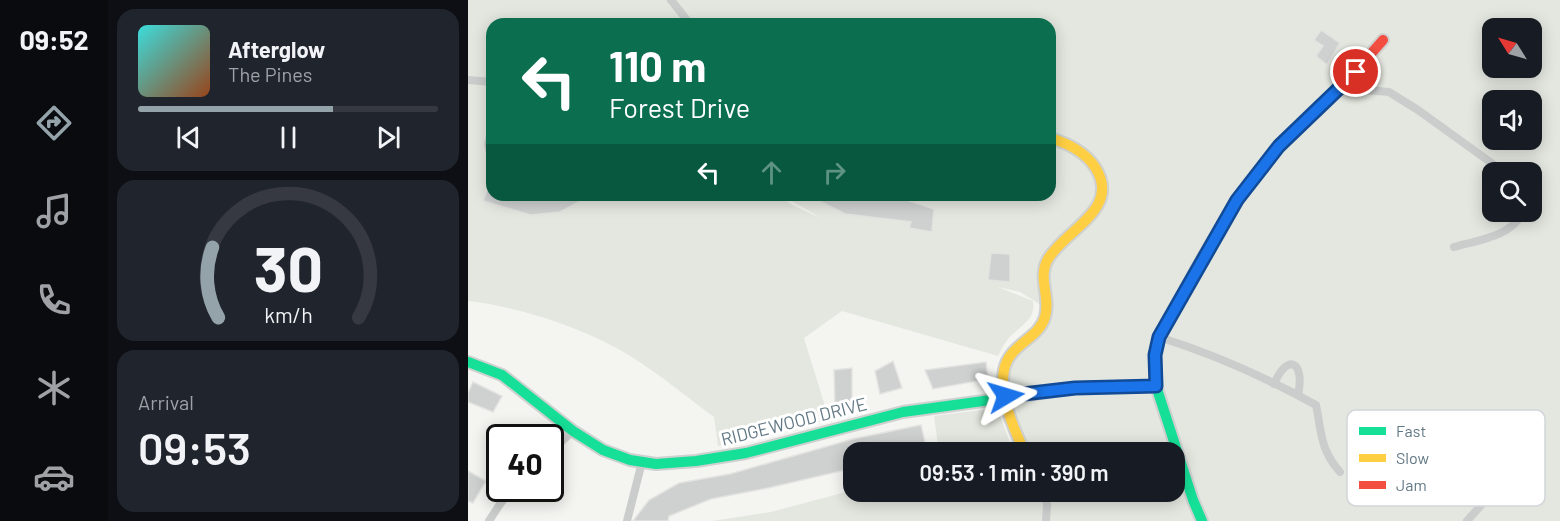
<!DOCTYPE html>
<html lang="en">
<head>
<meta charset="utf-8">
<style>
  :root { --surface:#171b24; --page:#20242c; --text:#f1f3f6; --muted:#9ea1a6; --line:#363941; --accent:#94a3aa }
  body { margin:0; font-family:Barlow,sans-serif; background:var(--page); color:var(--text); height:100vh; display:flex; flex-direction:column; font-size:22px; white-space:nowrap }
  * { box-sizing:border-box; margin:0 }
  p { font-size:20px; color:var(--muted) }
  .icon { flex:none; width:33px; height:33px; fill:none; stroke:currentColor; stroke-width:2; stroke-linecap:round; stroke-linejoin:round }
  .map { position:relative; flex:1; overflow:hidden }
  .side { display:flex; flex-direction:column; gap:9px; padding:9px; background:#0d0f14; width:360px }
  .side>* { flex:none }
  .banner { position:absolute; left:18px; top:18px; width:570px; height:183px; border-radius:18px; box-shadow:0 3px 15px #0003; background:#0b6e4f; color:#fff; overflow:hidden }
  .needle { width:39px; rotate:307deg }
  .tools { position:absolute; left:1014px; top:18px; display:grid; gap:12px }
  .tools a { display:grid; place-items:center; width:60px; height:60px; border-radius:12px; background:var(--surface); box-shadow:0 3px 15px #0003; font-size:30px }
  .speed { position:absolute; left:18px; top:424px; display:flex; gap:12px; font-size:30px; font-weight:700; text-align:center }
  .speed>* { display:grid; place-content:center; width:78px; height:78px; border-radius:50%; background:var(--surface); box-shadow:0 3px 15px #0003; line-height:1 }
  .speed .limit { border:3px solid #111; border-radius:9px; background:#fff; color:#111 }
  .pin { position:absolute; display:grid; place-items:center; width:51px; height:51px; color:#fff; margin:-26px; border:3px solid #fff; border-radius:50%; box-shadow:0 2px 6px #0007 }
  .me { position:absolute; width:66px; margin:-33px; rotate:83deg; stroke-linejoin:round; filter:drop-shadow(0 0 4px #0008) }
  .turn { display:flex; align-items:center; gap:21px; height:126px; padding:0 24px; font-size:27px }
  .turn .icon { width:78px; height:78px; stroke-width:2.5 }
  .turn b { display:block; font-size:42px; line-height:51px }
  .lanes { display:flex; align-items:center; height:57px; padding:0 24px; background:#0003; justify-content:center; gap:30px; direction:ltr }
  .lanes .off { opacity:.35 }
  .big { font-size:45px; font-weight:600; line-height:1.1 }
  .side .card { flex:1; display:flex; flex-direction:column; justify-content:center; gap:9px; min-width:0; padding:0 21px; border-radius:18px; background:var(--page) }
  .side .dial { align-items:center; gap:0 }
  .dial svg { height:156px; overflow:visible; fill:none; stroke:var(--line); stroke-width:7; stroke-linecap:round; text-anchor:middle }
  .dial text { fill:var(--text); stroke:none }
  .song { display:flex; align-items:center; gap:18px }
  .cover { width:72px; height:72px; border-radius:9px; background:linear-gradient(135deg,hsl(180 70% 55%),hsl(20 70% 35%)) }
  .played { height:6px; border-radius:3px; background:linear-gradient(90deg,var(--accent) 65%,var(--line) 65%) }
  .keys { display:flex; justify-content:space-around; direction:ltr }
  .trip { position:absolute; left:375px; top:442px; width:342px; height:60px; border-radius:18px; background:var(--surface); box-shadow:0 3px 15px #0003; font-weight:600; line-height:60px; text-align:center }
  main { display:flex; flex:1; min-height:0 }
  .dock { display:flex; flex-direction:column; width:108px; justify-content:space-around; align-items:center; background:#090b0e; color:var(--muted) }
  .dock .icon { width:42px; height:42px }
  .dock .current { color:var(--accent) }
  .dock b { font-size:27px; color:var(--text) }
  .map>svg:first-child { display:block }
  .green { fill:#e4e7df; fill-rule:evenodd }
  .building { fill:#cfd1d0; stroke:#e3e3e1; stroke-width:1.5 }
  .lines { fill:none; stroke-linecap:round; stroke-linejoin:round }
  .fast-casing { stroke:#cfd1d1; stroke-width:14 }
  .slow-casing { stroke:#cfd1d1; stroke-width:14 }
  .jam-casing { stroke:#cfd1d1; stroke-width:14 }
  .street { stroke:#cbcdcd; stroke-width:8 }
  .fast { stroke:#16e098; stroke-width:10 }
  .slow { stroke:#ffcf43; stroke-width:10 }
  .jam { stroke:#f24e42; stroke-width:10 }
  .route-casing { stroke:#114b97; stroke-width:15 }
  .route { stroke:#1a73e8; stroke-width:10 }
  .labels { text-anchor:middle; stroke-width:6; stroke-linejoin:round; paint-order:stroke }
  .street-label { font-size:18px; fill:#617884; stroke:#fff }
  .key { fill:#fff; stroke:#d0d6da; stroke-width:1.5 }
  .key-label { font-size:16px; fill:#617884 }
</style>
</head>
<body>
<main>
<nav class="dock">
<b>09:52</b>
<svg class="icon current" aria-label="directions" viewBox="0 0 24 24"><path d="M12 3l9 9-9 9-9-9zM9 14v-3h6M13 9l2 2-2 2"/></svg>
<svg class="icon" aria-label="music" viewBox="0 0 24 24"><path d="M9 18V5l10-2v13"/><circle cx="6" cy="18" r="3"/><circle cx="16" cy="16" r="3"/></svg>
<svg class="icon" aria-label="phone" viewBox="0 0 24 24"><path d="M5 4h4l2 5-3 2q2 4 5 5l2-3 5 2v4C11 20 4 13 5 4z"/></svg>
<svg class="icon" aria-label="climate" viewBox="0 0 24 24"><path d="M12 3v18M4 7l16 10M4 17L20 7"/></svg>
<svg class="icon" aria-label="car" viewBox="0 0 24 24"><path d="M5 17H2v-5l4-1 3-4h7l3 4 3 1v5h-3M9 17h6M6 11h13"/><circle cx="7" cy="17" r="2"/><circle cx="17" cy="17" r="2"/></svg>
</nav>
<section class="side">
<div class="card">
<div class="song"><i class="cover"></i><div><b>Afterglow</b><p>The Pines</p></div></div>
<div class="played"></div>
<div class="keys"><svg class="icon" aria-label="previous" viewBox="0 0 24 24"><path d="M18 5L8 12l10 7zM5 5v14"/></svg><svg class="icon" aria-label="pause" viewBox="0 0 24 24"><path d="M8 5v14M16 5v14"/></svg><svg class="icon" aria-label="next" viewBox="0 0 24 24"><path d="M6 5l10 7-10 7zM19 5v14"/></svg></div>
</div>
<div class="card dial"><svg viewBox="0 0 100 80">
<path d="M14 69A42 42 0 1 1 86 69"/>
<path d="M14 69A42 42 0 0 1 11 33" stroke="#94a3aa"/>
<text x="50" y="56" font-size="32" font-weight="700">30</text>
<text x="50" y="72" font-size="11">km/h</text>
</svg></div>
<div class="card"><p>Arrival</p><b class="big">09:53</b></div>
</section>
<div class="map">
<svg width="1092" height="521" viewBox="0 0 1092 521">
  <rect width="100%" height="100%" fill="#f4f4f1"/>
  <!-- green -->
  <g class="green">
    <path d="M0,0H1092V521H244L303,512L385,490L386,492H706V453H550L537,420L540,350C553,334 574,328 573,305L552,292L530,287L565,301C568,321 551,326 540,339C536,344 533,350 530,356L374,311L336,338L361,419L302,436L250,446L246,417C219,397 192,375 164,357C119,329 53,307 0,301ZM24,24H582V195H314L353,218L324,205L310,195H24ZM1024,28H1064V68H1024ZM1024,100H1064V140H1024ZM1024,172H1064V212H1024Z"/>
    <polygon points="529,408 546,453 471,453 466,416"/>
  </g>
  <!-- building -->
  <g class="building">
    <polygon points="853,30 872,43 859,65 848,56 855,46 846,40"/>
    <polygon points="23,178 24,195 124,195 92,212 63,215 15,201"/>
    <polygon points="340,195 440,196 439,200 466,209 464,232 441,228 443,222 377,214"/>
    <polygon points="523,253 542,254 542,282 520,280"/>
    <polygon points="425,361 434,388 412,394 407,371"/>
    <polygon points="518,362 520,379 465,389 457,370"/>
    <polygon points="384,368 384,401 367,406 366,370"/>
    <polygon points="5,382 34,396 25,412 0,402 0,393"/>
    <polygon points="453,425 458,447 441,453 386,453 386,468 300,488 243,499 201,516 200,521 165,521 181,500 211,483 262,474 385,439"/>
    <polygon points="0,471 18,481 5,503 0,501"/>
  </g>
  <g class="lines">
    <!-- fast casing -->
    <g class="fast-casing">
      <g id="fast">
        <polyline points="0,362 34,375 105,431 135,450 162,460 188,464 228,461 278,453 435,412 552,396"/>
        <polyline points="734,521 725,500 688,386 687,355 691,337 735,257"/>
      </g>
    </g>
    <!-- slow casing -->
    <g class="slow-casing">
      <path id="slow" d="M557,453C546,429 531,397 536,370C541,344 571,339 577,317C583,297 569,278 580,259C598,229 654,209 627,167C617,152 599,143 582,138"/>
    </g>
    <!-- jam casing -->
    <g class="jam-casing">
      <g id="jam">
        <polyline points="735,257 769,200 811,146 873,88 915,40"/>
        <polyline points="552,396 607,388 688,386"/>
      </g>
    </g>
    <!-- street -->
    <g class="street">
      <polyline points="203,0 222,24"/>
      <polyline points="0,80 24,82"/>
      <polyline points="873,88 921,92 950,110 1036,172"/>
      <polyline points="24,129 20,144 24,161"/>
      <path d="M986,247C1010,240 1043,237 1055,212"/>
      <path d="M691,337C745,354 799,378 848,405C854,434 852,449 872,472"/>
      <path d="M806,384C821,350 837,364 830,395"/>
      <polyline points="82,452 105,431"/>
      <polyline points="577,492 579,505 578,521"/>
      <polyline points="21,521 32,504 44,489"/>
      <polyline points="159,521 174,462"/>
      <polyline points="999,521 1022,495 1040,484"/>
    </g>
    <!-- fast -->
    <use href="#fast" class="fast"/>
    <!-- slow -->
    <use href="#slow" class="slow"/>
    <!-- jam -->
    <use href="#jam" class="jam"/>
  </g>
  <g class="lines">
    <!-- route casing -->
    <g class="route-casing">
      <polyline id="route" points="538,396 607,388 688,386 687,355 691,337 769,200 811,146 888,72"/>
    </g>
    <!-- route -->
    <use href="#route" class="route"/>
  </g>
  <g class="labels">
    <!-- street labels -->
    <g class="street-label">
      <text transform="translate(326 422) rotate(-14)" y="6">RIDGEWOOD DRIVE</text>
    </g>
  </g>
  <!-- legend -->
  <rect x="879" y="410" width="198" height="96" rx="9" class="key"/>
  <rect x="891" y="427" width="27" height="8" fill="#16e098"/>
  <rect x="891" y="454" width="27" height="8" fill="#ffcf43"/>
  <rect x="891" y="481" width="27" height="8" fill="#f24e42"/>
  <g class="key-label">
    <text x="928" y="437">Fast</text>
    <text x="928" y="464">Slow</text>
    <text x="928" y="491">Jam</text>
  </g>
</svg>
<div class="tools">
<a><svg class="needle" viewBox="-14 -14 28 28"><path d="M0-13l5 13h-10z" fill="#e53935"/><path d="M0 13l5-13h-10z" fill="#9ea1a6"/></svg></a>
<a><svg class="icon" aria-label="sound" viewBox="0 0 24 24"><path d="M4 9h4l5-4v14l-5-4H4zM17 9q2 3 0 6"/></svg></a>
<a><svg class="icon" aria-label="search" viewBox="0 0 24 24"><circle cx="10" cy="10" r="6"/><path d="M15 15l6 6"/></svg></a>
</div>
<div class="speed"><div class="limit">40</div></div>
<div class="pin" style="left:888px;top:72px;background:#d93025"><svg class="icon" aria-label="arrive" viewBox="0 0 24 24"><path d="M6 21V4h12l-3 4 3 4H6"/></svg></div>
<svg class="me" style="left:538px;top:396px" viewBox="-20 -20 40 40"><path d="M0-17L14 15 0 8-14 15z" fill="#1a73e8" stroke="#fff" stroke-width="4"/></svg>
<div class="trip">09:53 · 1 min · 390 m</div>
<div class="banner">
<div class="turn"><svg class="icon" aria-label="left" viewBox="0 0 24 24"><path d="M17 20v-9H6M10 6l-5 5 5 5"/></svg><div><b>110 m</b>Forest Drive</div></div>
<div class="lanes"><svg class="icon" aria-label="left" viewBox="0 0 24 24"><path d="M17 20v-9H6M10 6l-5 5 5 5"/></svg><svg class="icon off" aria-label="ahead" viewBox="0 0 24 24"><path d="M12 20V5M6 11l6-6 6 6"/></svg><svg class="icon off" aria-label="right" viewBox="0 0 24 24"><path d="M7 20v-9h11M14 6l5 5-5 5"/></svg></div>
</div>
</div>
</main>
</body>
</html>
